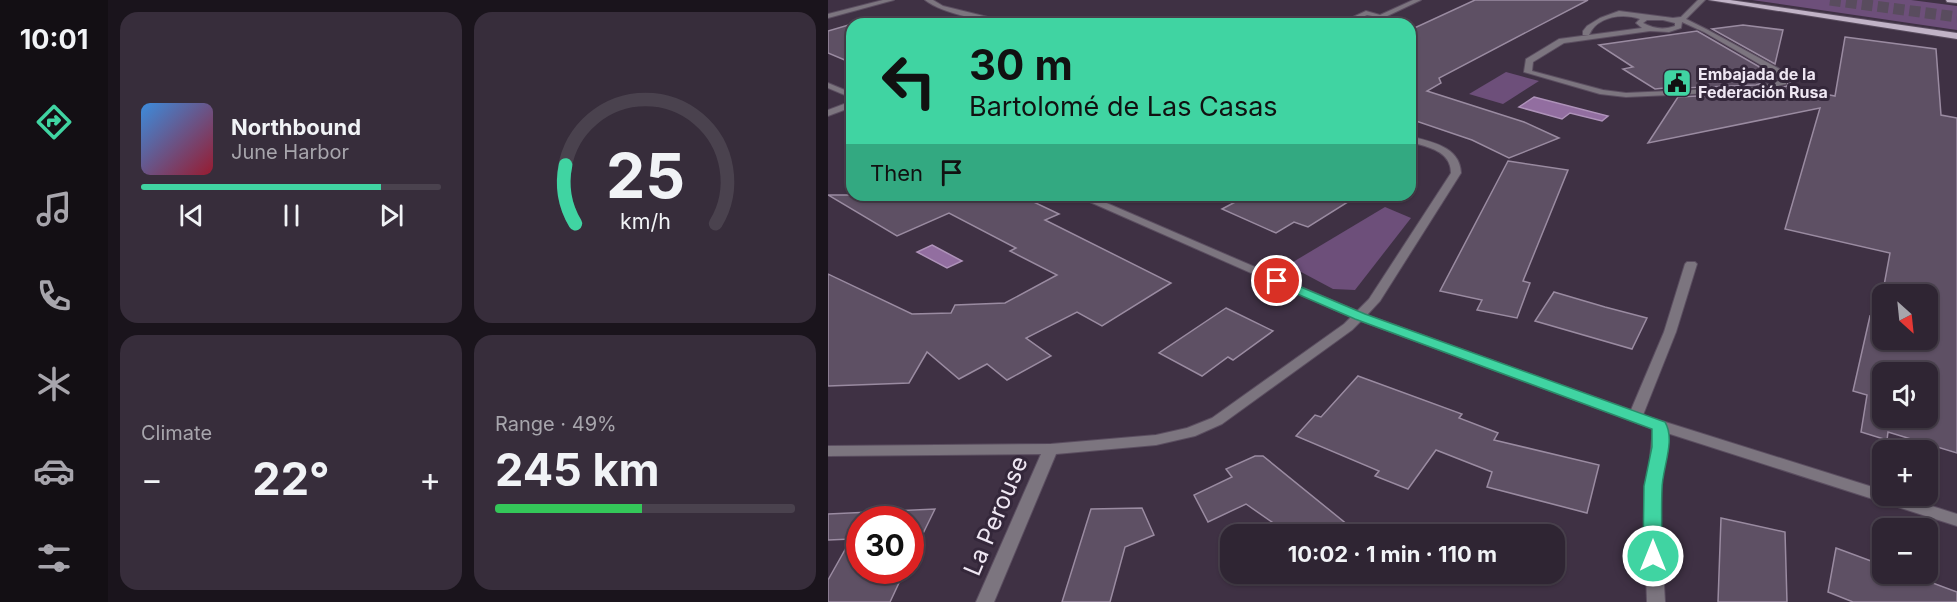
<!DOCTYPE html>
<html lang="en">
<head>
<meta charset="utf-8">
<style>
  :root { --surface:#2f2533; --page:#372d3b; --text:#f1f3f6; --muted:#a7a5ac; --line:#4a424e; --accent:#40d4a2 }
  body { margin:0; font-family:Inter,sans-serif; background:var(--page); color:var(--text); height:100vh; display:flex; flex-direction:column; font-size:22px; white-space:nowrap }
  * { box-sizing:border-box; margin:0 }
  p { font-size:20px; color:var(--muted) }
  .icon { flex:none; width:33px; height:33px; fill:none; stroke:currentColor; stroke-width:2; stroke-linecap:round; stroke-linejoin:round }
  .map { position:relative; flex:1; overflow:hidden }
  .panel { display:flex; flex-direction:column; gap:12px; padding:12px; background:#1a141c; width:720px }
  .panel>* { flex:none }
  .guide { position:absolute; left:18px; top:18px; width:570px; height:183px; border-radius:18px; box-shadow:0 2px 4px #0004,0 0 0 2px var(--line); background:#40d4a2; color:#111; overflow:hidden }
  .needle { width:39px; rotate:153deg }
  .fabs { position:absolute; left:1044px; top:284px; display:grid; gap:12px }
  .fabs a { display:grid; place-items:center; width:66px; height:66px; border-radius:12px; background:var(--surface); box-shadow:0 2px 4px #0004,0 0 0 2px var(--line); font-size:30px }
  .speed { position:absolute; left:18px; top:506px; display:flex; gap:12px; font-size:30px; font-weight:700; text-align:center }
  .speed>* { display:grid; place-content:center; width:78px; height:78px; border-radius:50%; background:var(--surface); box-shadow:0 2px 4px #0004,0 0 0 2px var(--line); line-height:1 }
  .speed .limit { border:9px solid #d22; background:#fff; color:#111 }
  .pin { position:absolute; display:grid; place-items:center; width:51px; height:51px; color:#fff; margin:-26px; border:3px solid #fff; border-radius:50%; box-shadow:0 2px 6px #0007 }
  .me { position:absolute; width:66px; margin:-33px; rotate:0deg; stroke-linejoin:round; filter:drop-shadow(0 0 4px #0008) }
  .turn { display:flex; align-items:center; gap:21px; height:126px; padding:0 24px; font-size:27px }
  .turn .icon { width:78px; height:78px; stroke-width:2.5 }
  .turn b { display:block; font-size:42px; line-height:51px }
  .then { display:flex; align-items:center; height:57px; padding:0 24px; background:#0003; gap:12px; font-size:22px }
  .big { font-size:45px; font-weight:700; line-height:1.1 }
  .panel .card { flex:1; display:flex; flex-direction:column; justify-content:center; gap:9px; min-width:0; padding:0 21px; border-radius:18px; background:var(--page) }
  .panel .dial { align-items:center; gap:0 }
  .dial svg { height:156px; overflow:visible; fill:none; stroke:var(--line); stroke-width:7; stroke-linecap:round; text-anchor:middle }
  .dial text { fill:var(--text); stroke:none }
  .song { display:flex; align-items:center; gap:18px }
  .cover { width:72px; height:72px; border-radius:9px; background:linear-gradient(135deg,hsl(210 70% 55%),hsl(350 70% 35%)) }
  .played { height:6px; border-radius:3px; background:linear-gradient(90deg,var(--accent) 80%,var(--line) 80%) }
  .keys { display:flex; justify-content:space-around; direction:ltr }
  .heat { display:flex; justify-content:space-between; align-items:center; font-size:33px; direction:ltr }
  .charge { height:9px; border-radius:4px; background:linear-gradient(90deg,#34c759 49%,var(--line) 0) }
  .panel .tiles { flex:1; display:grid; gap:12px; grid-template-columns:repeat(2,1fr) }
  .trip { position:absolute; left:392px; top:524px; width:345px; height:60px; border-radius:18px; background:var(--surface); box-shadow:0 2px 4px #0004,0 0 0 2px var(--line); font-weight:700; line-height:60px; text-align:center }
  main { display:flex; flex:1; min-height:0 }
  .tabs { display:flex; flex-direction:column; width:108px; justify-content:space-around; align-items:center; background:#130f14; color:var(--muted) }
  .tabs .icon { width:42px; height:42px }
  .tabs .on { color:var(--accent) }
  .tabs b { font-size:27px; color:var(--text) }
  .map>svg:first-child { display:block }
  .green { fill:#6d4f7a }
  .water { fill:#926ea0; stroke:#ae92b9; stroke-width:1.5 }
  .building { fill:#5e5064; stroke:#9a8ba1; stroke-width:1.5; fill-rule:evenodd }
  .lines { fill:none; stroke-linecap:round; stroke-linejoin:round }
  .motorway-tunnel { stroke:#594c5e; stroke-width:11; stroke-dasharray:11 5; stroke-linecap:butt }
  .service-casing { stroke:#5b4e60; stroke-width:2 }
  .minor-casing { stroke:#5b4e60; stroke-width:2 }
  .tertiary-casing { stroke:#5b4e60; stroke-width:2 }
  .primary-casing { stroke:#5b4e60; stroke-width:2 }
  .service { fill:#7c757f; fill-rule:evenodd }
  .minor { fill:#7c757f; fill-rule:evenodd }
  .tertiary { fill:#7c757f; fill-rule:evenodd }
  .primary { fill:#c1b3c7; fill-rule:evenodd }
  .route { fill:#40d4a2; stroke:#2a8a69; stroke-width:1.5 }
  .labels { text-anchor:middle; stroke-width:6; stroke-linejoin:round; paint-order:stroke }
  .far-poi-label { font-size:16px; font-weight:bold; fill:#efe7f3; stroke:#34273a; text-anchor:start }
  .near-street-label { font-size:24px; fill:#efe7f3; stroke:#34273a }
</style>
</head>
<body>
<main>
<nav class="tabs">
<b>10:01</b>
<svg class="icon on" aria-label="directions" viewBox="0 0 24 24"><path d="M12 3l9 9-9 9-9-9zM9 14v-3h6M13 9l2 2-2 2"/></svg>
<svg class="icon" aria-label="music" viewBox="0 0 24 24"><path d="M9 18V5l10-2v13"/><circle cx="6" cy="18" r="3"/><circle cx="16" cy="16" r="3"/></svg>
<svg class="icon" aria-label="phone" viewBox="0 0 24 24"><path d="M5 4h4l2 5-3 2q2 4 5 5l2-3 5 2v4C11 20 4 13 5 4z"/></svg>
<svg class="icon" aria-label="climate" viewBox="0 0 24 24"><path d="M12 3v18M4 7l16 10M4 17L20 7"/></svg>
<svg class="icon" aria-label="car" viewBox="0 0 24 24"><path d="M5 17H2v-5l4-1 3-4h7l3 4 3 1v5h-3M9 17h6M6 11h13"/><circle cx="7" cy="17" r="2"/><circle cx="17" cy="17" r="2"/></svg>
<svg class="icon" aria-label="filters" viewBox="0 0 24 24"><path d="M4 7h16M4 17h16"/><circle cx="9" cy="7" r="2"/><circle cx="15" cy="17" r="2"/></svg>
</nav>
<section class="panel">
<div class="tiles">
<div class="card">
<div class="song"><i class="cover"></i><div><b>Northbound</b><p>June Harbor</p></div></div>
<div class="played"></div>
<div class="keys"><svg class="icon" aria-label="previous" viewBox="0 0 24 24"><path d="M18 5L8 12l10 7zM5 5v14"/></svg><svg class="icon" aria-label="pause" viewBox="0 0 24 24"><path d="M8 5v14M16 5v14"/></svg><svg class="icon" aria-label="next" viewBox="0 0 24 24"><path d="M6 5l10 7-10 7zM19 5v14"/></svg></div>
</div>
<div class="card dial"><svg viewBox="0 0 100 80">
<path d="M14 69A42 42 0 1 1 86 69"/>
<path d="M14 69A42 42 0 0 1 9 39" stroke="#40d4a2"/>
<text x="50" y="56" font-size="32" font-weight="700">25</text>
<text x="50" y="72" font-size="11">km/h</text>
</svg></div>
<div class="card"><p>Climate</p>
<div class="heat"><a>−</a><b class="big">22°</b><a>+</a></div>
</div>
<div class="card"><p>Range · 49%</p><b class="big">245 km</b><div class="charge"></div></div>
</div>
</section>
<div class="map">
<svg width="1129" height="602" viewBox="0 0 1129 602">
  <rect width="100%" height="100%" fill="#3f3144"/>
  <!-- green -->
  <g class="green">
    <polygon points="924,0 1083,0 1129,6 1129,30"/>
    <polygon points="678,72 711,81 675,104 641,94"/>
    <polygon points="557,207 583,218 527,290 505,289 460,265"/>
  </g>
  <!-- water -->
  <g class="water">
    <polygon points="706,97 780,116 774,121 742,113 734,119 691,107"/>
    <polygon points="104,245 134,261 119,268 89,252"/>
  </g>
  <!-- building -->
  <g class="building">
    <polygon points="647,0 760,0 611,78 613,83 599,91 696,122 731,138 681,158 644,140 582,119 582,30"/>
    <polygon points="24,24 24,63 0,53 0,31"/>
    <polygon points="915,25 955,30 947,64 884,29"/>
    <polygon points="869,31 949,77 949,79 928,85 855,88 857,86 827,89 795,69 805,67 771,45"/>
    <path d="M1017,37L1108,49L1113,115L1129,118V453L1060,432L1059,440L1033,432L1039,395L1025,391L1042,316L1050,318L1062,253L957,229L992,108L820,143L850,97L928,93L959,86L960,82L995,100L997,94L1007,96ZM1054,294H1100V339H1054ZM1054,372H1100V417H1054Z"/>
    <polygon points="680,161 740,170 695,281 702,283 689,318 649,310 654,300 612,291"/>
    <polygon points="0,195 191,195 231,214 217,220 343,283 274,326 249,312 198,338 223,356 179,380 159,364 131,379 99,352 81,383 0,386 0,274 84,314 123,313 127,305 177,303 229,275 182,251 188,248 121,213 69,236"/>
    <polygon points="404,195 531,195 480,227 466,222 448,233 394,209 411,200 403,197"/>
    <polygon points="726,292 777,307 819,318 804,349 707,321"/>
    <polygon points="398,308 445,331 405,360 400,357 374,376 331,353"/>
    <polygon points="530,376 634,414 631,418 670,433 666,440 771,465 759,513 659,487 664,472 608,450 580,489 547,476 551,471 468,436 487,415 493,417"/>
    <polygon points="427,456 435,456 531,534 461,534 418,504 380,522 366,495 404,477 398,469"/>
    <polygon points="314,508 326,535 297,547 282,602 234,602 263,509"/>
    <polygon points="107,509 82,560 82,519 32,519 32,570 77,570 62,602 0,602 0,580 23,539 0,540 0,514"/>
    <polygon points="893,518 957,532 959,602 890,602"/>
    <polygon points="1008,548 1054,565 1054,573 1078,573 1129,592 1129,602 1025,602 1000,592"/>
  </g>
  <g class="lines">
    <!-- motorway-tunnel -->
    <polyline class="motorway-tunnel" points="1002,0 1129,17"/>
    <!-- service casing -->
    <g class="service-casing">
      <g id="service">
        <polygon points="585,0 593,0 555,18 539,15 519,24 510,24 538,11 552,15"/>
        <path d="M870,0H877L858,19L880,30L959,73L958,84L928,91L798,97L772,94L696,72L698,59L731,39L814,28L808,23L812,19C795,13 769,16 761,35H755V31L759,26L772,18L791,11L845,18L853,17ZM819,20H835L847,23V26C836,30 826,29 815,23ZM854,22L876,32L952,76L951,81L928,87L798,93L775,90L704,71L705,62L736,43L822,31L841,32L853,28Z"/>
      </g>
    </g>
    <!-- minor casing -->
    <g class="minor-casing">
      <g id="minor">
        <path d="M97,0H105L115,6L188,24C166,24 114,14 97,0Z"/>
        <polygon points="0,83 24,93 24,98 0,88"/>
        <polygon points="24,101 24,107 0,116 0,110"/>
        <path d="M582,136C603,142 632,146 633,173L552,301L539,315L803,410L836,332L857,264L859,262H867L869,264L848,332L815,415L1054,490V495H1069L1129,514V526L839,433L833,486L832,515L837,602H819L816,515L825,429L533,321L524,330L394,424L367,436L328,445L228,454L166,602H148L213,454L0,456V446L223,444L328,435L359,428L384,418L516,324L523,317L246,195H260L529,311L541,299L623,173C623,151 600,147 582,142Z"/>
      </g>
    </g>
    <!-- tertiary casing -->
    <g class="tertiary-casing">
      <polygon id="tertiary" points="55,0 66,0 0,18 0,14"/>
    </g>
    <!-- primary casing -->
    <g class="primary-casing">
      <g id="primary">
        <polygon points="881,0 902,0 1129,33 1129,39"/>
        <polygon points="1118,0 1129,0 1129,3 1119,2"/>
      </g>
    </g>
    <!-- service -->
    <use href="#service" class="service"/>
    <!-- minor -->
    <use href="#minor" class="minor"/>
    <!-- tertiary -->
    <use href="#tertiary" class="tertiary"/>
    <!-- primary -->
    <use href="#primary" class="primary"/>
  </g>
  <!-- route -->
  <path class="route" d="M449,277L537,314L837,422C848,440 834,469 834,489C833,511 834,534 834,556L832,562L825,564L818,562L815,556L816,486L824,447V429L527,319L444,283L442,281Z"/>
  <!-- icons -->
  <defs>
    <g id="civic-square" transform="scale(1.5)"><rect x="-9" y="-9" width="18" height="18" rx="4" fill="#40d4a2" stroke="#34273a"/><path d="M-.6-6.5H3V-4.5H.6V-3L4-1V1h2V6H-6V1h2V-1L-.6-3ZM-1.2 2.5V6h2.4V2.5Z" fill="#111"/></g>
  </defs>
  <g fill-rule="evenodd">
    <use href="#civic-square" x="849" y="83"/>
  </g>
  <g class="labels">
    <!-- far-poi labels -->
    <g class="far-poi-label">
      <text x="870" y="80">Embajada de la<tspan x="870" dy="18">Federación Rusa</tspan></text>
    </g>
    <!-- near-street labels -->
    <g class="near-street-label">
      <text transform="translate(168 516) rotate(-67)" y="8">La Perouse</text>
    </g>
  </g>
</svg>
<div class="fabs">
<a><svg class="needle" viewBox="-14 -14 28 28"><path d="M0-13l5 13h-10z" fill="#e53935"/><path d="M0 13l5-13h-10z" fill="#a7a5ac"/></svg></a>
<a><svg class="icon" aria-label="sound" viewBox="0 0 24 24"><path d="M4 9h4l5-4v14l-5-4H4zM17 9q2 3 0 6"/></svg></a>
<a>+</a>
<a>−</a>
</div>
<div class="speed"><div class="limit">30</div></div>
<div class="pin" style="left:449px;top:281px;background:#d93025"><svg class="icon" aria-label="arrive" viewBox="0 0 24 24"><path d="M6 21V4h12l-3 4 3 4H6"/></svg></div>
<svg class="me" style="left:825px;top:556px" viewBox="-20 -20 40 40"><circle r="17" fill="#40d4a2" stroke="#fff" stroke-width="3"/><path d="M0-11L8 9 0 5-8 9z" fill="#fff"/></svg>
<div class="trip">10:02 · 1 min · 110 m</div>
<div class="guide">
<div class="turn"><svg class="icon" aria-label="left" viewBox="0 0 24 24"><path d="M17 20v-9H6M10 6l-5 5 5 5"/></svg><div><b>30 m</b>Bartolomé de Las Casas</div></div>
<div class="then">Then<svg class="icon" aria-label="arrive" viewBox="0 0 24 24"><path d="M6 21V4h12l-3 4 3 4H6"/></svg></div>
</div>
</div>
</main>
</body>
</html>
